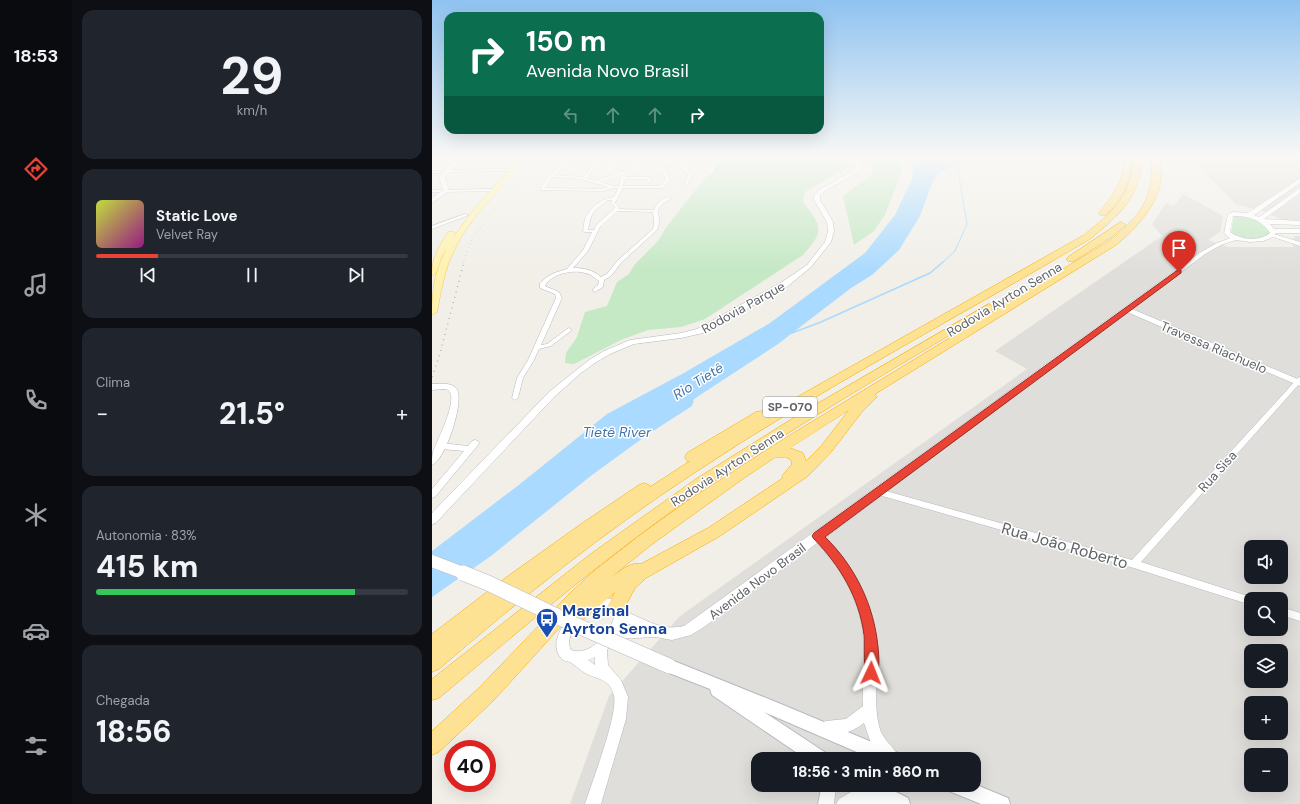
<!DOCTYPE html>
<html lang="pt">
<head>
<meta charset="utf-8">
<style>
  :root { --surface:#171b24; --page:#20242c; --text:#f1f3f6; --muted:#9ea1a6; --line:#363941; --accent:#ea4335 }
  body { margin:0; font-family:"DM Sans",sans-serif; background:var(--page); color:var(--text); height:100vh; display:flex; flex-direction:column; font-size:15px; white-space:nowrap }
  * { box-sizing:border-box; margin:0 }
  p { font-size:13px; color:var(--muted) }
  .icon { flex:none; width:22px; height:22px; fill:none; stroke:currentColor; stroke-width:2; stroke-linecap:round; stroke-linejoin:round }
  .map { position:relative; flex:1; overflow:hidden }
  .panel { display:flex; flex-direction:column; gap:10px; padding:10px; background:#0d0f14; width:360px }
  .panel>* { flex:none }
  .hud { position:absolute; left:12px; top:12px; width:380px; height:122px; border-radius:12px; box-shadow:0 4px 16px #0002; background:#0b6e4f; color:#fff; overflow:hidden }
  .fabs { position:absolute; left:812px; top:540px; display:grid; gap:8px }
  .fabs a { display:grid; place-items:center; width:44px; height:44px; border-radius:8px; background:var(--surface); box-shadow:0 4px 16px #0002; font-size:20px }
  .speed { position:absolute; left:12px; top:740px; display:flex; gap:8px; font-size:20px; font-weight:700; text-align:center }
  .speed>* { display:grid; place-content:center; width:52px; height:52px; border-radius:50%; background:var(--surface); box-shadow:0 4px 16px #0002; line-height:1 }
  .speed .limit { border:6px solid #d22; background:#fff; color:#111 }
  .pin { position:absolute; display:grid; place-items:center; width:34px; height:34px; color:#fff; margin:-41px -17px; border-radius:50% 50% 50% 0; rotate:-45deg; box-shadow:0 0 4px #0007 }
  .pin .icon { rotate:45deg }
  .me { position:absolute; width:44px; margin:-22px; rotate:2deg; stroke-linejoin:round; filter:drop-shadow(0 0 3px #0008) }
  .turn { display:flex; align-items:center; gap:14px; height:84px; padding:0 16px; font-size:18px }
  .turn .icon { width:52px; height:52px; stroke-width:2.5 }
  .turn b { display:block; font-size:28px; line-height:34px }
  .lanes { display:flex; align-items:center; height:38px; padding:0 16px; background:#0003; justify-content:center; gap:20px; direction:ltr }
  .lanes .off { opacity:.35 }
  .big { font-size:30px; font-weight:800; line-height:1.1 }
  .panel .tile { flex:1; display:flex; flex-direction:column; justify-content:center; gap:6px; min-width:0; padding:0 14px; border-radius:12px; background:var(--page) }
  .panel .dial { align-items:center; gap:0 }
  .dial b { font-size:52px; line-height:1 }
  .song { display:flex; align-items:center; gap:12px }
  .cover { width:48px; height:48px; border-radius:6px; background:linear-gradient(135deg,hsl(70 70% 55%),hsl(310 70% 35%)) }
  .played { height:4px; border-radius:2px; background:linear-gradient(90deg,var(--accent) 20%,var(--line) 20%) }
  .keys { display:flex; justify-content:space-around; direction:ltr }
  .heat { display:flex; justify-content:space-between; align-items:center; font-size:22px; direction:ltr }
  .charge { height:6px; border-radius:3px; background:linear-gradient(90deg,#34c759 83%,var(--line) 0) }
  .trip { position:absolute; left:319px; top:752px; width:230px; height:40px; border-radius:12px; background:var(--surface); box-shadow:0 4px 16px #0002; font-weight:800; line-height:40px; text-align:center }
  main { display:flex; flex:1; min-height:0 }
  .tabs { display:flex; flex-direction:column; width:72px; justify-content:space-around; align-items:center; background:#090b0e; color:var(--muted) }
  .tabs .icon { width:28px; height:28px }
  .tabs .selected { color:var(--accent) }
  .tabs b { font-size:18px; color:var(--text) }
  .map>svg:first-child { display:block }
  .industrial { fill:#e0deda; fill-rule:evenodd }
  .green { fill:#c5e8c5 }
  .water { fill:#aadaff }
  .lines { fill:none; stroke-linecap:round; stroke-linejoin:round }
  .stream-far1 { stroke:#aadaff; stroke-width:1 }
  .stream { stroke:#aadaff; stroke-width:1.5 }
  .minor-casing { stroke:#b5b8bc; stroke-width:1 }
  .tertiary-casing { stroke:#b5b8bc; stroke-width:1 }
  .secondary-casing { stroke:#b6babf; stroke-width:2 }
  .primary-casing { stroke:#f2c960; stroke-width:1 }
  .motorway-casing { stroke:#f9ab00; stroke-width:1 }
  .minor { fill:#fff; fill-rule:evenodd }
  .tertiary { fill:#fff; fill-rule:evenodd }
  .secondary { fill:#fff; fill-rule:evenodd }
  .primary { fill:#fff2af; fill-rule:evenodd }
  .motorway { fill:#fde293; fill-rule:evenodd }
  .rail-far1 { stroke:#b6b7b8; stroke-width:1; stroke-dasharray:0.5 3.5; stroke-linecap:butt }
  .rail { stroke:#b6b7b8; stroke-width:1.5; stroke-dasharray:1 4.5; stroke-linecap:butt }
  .secondary-bridge-far1-casing { stroke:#b6babf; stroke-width:13; stroke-linecap:butt }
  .secondary-bridge-casing { stroke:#b6babf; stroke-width:16; stroke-linecap:butt }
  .secondary-bridge-far1 { stroke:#fff; stroke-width:12 }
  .secondary-bridge { stroke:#fff; stroke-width:15 }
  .route { fill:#ea4335; stroke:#982c22 }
  .labels { text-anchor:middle; stroke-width:3; stroke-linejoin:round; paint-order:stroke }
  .shield { fill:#fff; stroke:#8f9295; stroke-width:1 }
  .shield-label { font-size:12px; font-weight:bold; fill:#5f6368 }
  .street-label { font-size:13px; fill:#5f6368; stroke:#fff }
  .water-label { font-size:14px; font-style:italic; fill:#4174aa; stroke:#fff }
  .near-street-label { font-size:16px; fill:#5f6368; stroke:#fff }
  .near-transit-label { font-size:16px; font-weight:bold; fill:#164399; stroke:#fff; text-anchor:start }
</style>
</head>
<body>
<main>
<nav class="tabs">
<b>18:53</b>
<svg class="icon selected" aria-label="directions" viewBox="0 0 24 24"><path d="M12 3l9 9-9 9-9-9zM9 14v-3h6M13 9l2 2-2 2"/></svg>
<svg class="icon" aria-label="music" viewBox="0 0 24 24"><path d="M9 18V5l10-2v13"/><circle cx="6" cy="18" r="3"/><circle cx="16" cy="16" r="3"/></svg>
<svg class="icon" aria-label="phone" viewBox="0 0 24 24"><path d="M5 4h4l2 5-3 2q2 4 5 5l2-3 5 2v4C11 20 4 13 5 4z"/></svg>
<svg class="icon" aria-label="climate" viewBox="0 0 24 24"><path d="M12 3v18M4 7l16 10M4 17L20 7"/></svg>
<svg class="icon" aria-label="car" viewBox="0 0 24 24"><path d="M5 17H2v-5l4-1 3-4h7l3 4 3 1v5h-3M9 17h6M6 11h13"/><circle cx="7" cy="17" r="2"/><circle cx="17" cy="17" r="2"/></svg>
<svg class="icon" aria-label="filters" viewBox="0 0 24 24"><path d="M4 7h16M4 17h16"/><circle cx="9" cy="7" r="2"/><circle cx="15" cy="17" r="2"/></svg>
</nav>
<section class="panel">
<div class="tile dial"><b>29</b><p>km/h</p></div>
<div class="tile">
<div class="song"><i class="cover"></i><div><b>Static Love</b><p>Velvet Ray</p></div></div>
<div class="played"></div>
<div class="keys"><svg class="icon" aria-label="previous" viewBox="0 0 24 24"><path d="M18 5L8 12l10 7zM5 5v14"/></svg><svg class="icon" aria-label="pause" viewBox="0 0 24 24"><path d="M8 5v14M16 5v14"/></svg><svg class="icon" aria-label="next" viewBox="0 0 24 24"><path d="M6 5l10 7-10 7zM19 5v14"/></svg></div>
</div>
<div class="tile"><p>Clima</p>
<div class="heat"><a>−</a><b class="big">21.5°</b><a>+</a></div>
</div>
<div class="tile"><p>Autonomia · 83%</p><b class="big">415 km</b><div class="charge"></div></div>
<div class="tile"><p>Chegada</p><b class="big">18:56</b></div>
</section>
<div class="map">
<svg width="868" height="804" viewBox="0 0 868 804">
  <rect width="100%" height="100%" fill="#f1efe8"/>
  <!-- industrial -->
  <g class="industrial">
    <polygon points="757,158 868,158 868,220 851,220 831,211 805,205"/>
    <path d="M751,194L791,216L788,232L776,240L796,247H861L862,236H868V804H138L177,696L248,616L595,369L563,351L730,236L720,224L734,203L742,206ZM819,547H849V577H819ZM819,599H849V629H819ZM819,651H849V681H819ZM819,703H849V733H819ZM819,755H849V785H819ZM326,759H542V785H326Z"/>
  </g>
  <!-- green -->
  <g class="green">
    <path d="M287,158H410L418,167C403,174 388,183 373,192L371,202C390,226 393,231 371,255L273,319L249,327L216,330L189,340L142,364L133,363L134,353L145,337L153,312L175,306L185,282L197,274L203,264L227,240L233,229L273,178L281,173Z"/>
    <polygon points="442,158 463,158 471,168 453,215 442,231 422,245 411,196 439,175"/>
    <path d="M802,216C820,216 826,220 839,232C831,242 813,238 802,236L799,233Z"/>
  </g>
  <!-- water -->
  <polygon class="water" points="480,158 536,158 521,167 510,171 505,175 499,186 488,216 467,250 440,275 419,288 346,344 262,399 260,406 215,435 160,475 59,556 0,597 0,551 88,484 175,414 250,374 338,323 433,253 463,215 481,177"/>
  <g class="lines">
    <!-- stream-far1 -->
    <polyline class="stream-far1" points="510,263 523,251 535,224 525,164"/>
    <!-- stream -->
    <polyline class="stream" points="360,333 389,322 498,273 511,262"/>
    <!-- minor casing -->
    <g class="minor-casing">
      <g id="minor">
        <path d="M138,158H142L141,160L200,163H201L203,167L232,164L231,161H226V159H234L236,163L280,160L282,161C283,166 283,172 278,174L276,173L279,166L278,162L251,164L260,175L256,184L254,185L252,184L256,175L247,164L232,166L238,179L231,188H191L183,203L187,207V209L222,210C224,203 231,197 238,197V199C217,212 232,213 225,230L189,263L179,276L172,280L171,287L163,292L160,290L166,285L167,281C163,278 159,274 153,273C142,269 118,274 113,286L127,292L130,298L109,345L115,344L135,329L137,328L140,330L119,346L107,349L102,360L91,378L86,398L83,400L80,398L85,378L96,360L124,298L123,294L108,288V283L115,277L122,273L135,269L151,250L160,232H153L151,231C152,226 152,219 155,215C160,205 172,198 182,197L186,188H181L171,191L108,190V189L117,175ZM138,162L162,164L151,177L123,175ZM166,164L180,165L174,172L176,173L185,165H198L200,168L163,181L155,178L160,171ZM228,166L234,179L228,186H191L193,179H215L214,182L216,183L218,182L219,178L217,177H193L194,173L211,168ZM189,175L187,186H182L168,182ZM120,177L148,179L176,187L170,189L113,188ZM176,200H180L179,203L183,207L182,209L164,225L162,230H156C160,210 161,212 176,200ZM185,211L221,212L222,223L221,229L185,261L175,274L169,277C161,270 152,268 141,268L156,251L168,227Z"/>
        <polygon points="75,169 77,170 76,171 14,172 12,171 14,170"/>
        <polygon points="0,171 9,171 11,172 9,173 0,173"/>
        <polygon points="59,189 59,190 57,191 14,192 12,191 14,190"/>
        <polygon points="0,190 8,190 10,191 8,192 0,192"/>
        <polygon points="33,214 37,215 0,229 0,226"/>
        <polygon points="838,234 842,234 868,242 868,246 838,236"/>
        <polygon points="868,377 868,383 709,562 822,598 823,599 819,599 819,605 702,568 447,495 444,494 443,492 444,490 447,489 700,560 866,378"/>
        <polygon points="43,440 46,441 47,443 46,445 3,497 0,498 0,489 32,451 9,449 6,448 5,446 6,444 9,443 36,446 40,441"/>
        <polygon points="849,607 868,613 868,621 849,615"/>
      </g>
    </g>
    <!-- tertiary casing -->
    <g class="tertiary-casing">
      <g id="tertiary">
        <polygon points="24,158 29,158 13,177 17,191 0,203 0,198 11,190 7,177"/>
        <polygon points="421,158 426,158 430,166 427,172 394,190 388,195 388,200 401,222 402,231 399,242 379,267 356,286 271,333 249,338 202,344 178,354 163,363 149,373 123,396 14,512 4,523 0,524 0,513 117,392 157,360 172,351 198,340 249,333 265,329 350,282 375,265 393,242 396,231 395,222 382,200 382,195 390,188 423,170 424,166"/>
        <path d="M868,178V183L822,215L827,217L868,188V193L832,219L868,221V225L838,224L842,229H868V233H844L839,238L831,241L818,242L804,240L789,245L773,254L700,309L868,380V386L695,312L394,537C425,571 446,612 445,660C445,682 442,705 447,726C450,740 463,747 468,759H451L439,743L432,723C420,732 404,739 389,733L387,728L389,723L394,721L414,719L431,706C430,687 433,667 432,648C432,607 412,572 385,543L272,627L259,635L240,640L224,637L185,639L175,650L176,665L189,680L196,697L194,719L169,804H153C160,782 186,715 182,696C178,678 166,680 153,673C148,670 143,665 138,662C135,661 132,661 130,659C119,648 126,633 133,622C141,609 154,602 170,599C182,597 185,602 193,610C196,613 202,615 206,617C224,625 233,630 252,626L769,252L785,243L798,238L792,233L796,214L801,212L816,213ZM801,216C814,215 831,220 838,233C827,242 809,240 798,232ZM176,609L180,611L183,615C178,632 159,657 139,650C132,637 147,619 158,613C164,610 170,610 176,609ZM193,622L201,626L191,627ZM163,657V665L156,660Z"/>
        <path d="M0,384C7,384 19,382 24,388C34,399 13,461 0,465C0,461 0,456 1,452C4,442 28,398 16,390C12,388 4,390 0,390Z"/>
        <polygon points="390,785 404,785 402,804 386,804"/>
        <polygon points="453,790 458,793 461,798 457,804 404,804 407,799 419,792"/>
      </g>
    </g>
    <!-- secondary casing -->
    <g class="secondary-casing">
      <g id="secondary">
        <polygon points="237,659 344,702 466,753 468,759 441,759 332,712 394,753 396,759 374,759 280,695 278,689 232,671 230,666 232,661"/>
        <polygon points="542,784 576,798 578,804 549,804 517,791 515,785"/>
        <polygon points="425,785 450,785 476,798 478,804 453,804 427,791"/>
      </g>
    </g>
    <!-- primary casing -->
    <g class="primary-casing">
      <path id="primary" d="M87,158H94C70,190 37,216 21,253C12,271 9,292 5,312L0,315C0,288 3,270 16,246L10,256L4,273L0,276C0,256 6,249 16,232H22L23,234L21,238L42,209Z"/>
    </g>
    <!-- motorway casing -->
    <g class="motorway-casing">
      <g id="motorway">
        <path d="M692,158H700C700,181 690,199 674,215H668L667,213C681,194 692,184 692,158Z"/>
        <path d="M701,158H709C709,197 686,216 658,239C526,317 390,388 262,473C172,532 88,599 7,669L0,672V634L72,579L152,522L207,485L212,483L217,485L218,487L258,461H255L253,457L255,453L324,412L329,411L334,412L335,414L652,235C679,213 701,196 701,158Z"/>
        <path d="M720,158H728C728,165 730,173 729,180C724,208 704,228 684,245L443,394L445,397L429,413L400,451L376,476L288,536L214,578L203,588L190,612L184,615L178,612L175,607L183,592L155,617L149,620L143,617L141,613L62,700L7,752L0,755V731L48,687L137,594L162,571L207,536L254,502L350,440L677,241C709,215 721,201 720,158ZM417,410L390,445L374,461L371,453L358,448ZM354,457L359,460L360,464L350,476L351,478L276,528L209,564C199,561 186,573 178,578L219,545L312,478L342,458Z"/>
        <polygon points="689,222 694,225 678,238 642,261 636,261 634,259 636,257"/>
        <path d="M557,304L562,307L561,309C465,367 367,423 274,487C180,551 94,625 7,698L0,700V679L160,553L264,479L371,412Z"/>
      </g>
    </g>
    <!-- minor -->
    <use href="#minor" class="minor"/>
    <!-- tertiary -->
    <use href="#tertiary" class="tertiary"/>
    <!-- secondary -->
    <use href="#secondary" class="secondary"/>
    <!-- primary -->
    <use href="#primary" class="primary"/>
    <!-- motorway -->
    <use href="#motorway" class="motorway"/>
    <!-- rail-far1 -->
    <polyline class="rail-far1" points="31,263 39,241 60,212 105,158"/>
    <!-- rail -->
    <polyline class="rail" points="0,377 7,357 32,262"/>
    <!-- secondary-bridge-far1 casing -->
    <g class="secondary-bridge-far1-casing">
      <polyline id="secondary-bridge-far1" points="0,561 34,574"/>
    </g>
    <!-- secondary-bridge casing -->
    <g class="secondary-bridge-casing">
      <polyline id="secondary-bridge" points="31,573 56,583 139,623 237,666"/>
    </g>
    <!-- secondary-bridge-far1 -->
    <use href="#secondary-bridge-far1" class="secondary-bridge-far1"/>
    <!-- secondary-bridge -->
    <use href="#secondary-bridge" class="secondary-bridge"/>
  </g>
  <!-- sky -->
  <linearGradient id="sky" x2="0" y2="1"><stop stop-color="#8fc3f1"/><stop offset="0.58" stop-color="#f9f8f5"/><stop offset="1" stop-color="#f9f8f5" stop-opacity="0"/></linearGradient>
  <rect width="868" height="271" fill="url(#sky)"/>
  <!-- route -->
  <path class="route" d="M747,269L749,270V273L393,537C423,566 442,605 446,647C447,657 448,669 444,678L439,679L435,678C431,669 433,647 432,635C427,597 408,566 382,539L380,536L382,533Z"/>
  <!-- icons -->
  <defs>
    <g id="bus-pin" transform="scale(1.15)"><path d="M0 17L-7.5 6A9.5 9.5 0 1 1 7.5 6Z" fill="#1a4fb4" stroke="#fff"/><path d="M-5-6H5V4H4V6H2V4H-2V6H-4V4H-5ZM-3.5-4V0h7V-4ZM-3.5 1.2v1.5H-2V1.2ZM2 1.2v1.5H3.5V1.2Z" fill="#fff"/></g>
  </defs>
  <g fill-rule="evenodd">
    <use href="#bus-pin" x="115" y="619"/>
  </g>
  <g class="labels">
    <!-- shield labels -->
    <rect class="shield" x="331" y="397" width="54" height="20" rx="3"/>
    <g class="shield-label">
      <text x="358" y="411">SP-070</text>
    </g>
    <!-- street labels -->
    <g class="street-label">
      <text transform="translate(572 299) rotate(-31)" y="5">Rodovia Ayrton Senna</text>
      <text transform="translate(311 307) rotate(-29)" y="5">Rodovia Parque</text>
      <text transform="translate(782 347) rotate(23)" y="5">Travessa Riachuelo</text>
      <text transform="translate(295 467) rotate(-33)" y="5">Rodovia Ayrton Senna</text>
      <text transform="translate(785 471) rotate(-48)" y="5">Rua Sisa</text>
      <text transform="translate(325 581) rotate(-37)" y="5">Avenida Novo Brasil</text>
    </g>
    <!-- water labels -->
    <g class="water-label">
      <text transform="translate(266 381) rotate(-32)" y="5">Rio Tietê</text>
      <text x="185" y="437">Tietê River</text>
    </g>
    <!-- near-street labels -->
    <g class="near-street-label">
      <text transform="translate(633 545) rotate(16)" y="6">Rua João Roberto</text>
    </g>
    <!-- near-transit labels -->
    <g class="near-transit-label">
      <text x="130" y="616">Marginal<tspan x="130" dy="18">Ayrton Senna</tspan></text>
    </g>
  </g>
</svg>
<div class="fabs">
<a><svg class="icon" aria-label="sound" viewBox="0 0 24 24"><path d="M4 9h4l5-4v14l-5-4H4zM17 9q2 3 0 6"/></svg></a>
<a><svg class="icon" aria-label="search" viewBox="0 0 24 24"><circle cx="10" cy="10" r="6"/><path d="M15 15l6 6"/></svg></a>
<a><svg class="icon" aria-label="layers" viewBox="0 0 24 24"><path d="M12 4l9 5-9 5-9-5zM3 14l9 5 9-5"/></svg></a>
<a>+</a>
<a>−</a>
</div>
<div class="speed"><div class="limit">40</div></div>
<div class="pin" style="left:747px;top:272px;background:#d93025"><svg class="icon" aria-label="arrive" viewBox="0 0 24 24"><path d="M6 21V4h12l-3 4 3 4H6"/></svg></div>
<svg class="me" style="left:439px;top:673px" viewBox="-20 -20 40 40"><path d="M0-17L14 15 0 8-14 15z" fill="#ea4335" stroke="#fff" stroke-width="4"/></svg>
<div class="trip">18:56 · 3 min · 860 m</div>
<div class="hud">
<div class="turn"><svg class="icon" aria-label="right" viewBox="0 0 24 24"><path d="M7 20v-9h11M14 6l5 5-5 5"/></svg><div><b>150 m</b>Avenida Novo Brasil</div></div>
<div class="lanes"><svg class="icon off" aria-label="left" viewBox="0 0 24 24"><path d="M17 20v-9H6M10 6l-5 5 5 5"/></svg><svg class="icon off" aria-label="ahead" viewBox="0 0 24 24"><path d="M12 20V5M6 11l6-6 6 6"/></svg><svg class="icon off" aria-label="ahead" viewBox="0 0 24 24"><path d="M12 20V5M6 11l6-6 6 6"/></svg><svg class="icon" aria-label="right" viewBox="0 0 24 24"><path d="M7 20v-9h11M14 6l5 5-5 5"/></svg></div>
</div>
</div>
</main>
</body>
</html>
